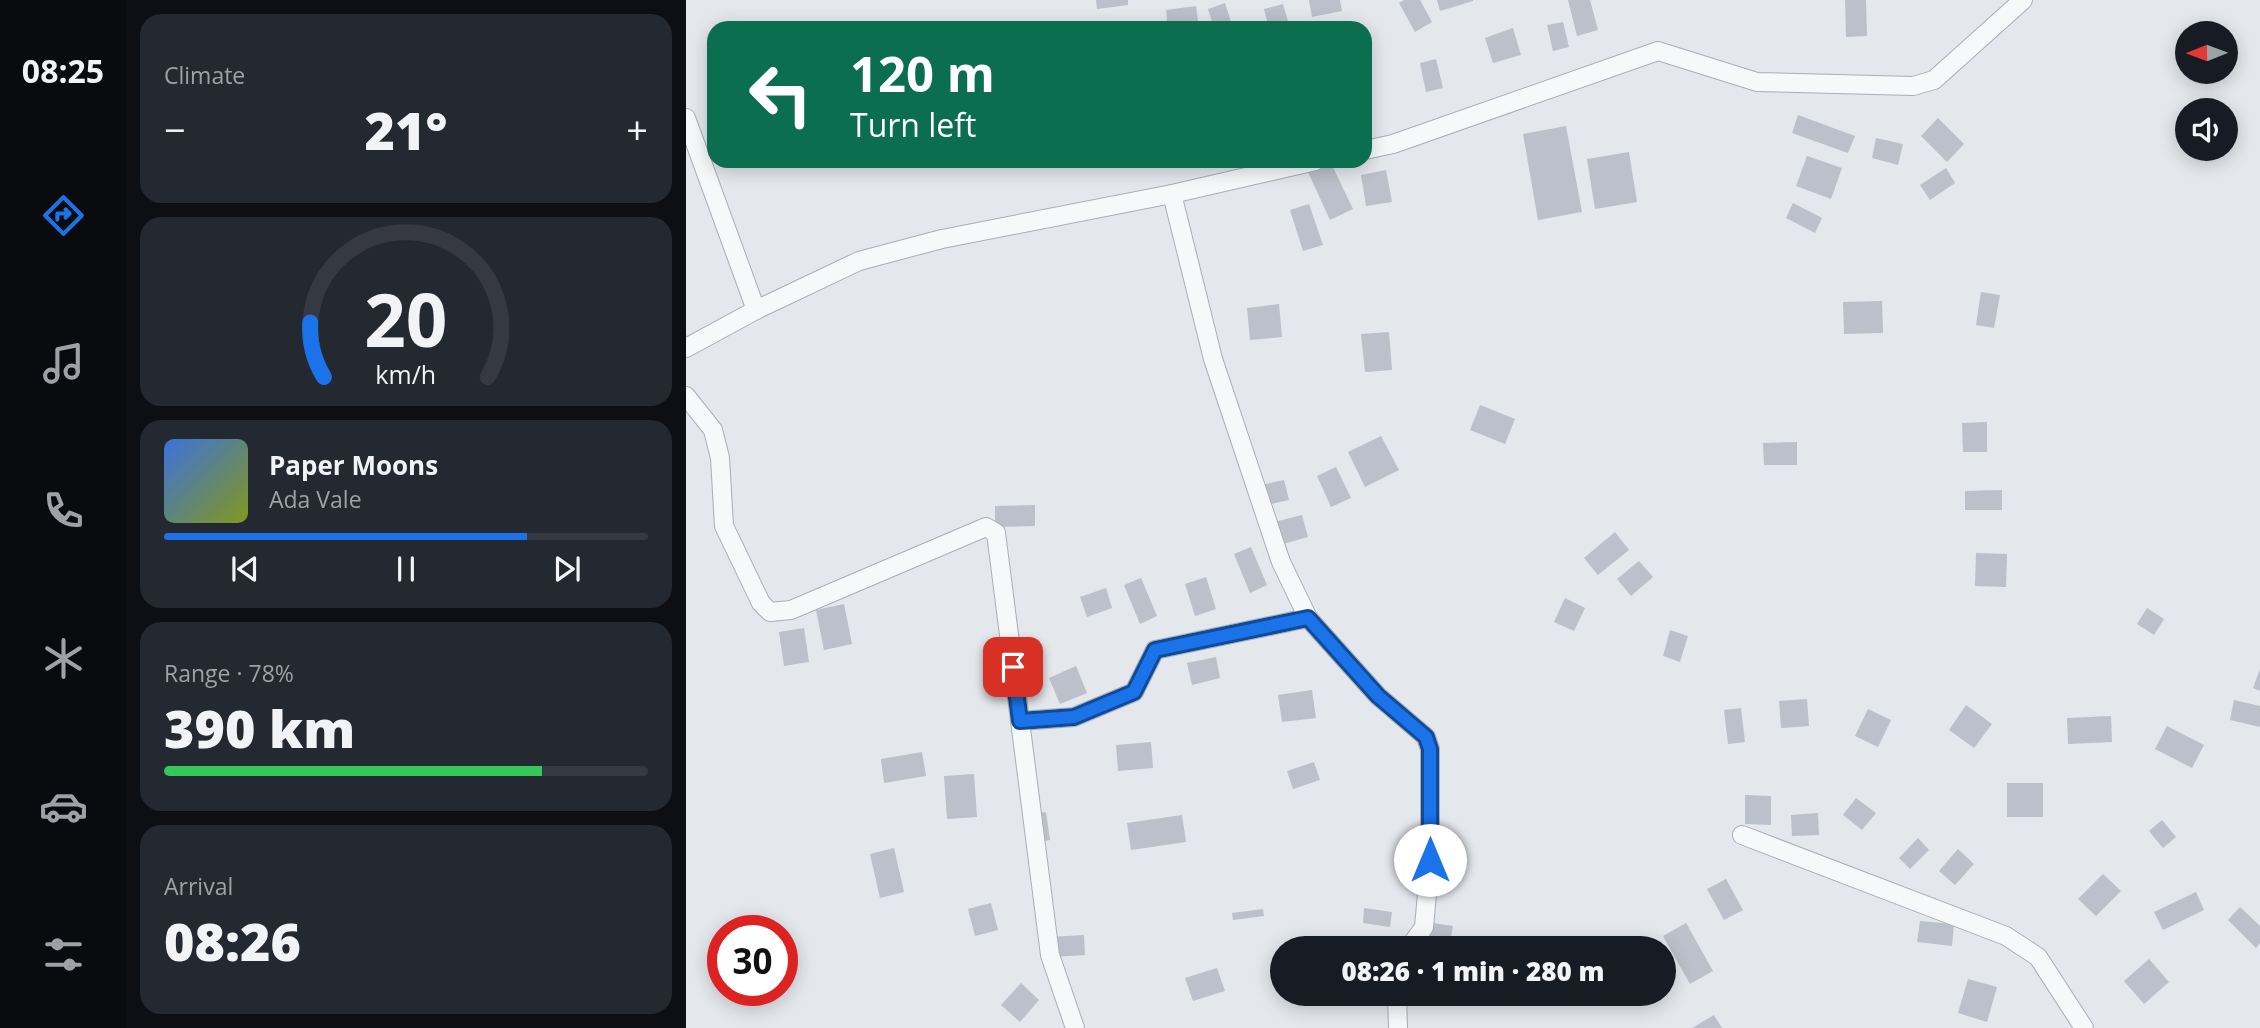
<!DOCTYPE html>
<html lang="en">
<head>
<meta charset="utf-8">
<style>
  :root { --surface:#171b24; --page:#242831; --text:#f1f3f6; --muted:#9ea1a6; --line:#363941; --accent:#1a73e8 }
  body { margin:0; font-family:"Open Sans",sans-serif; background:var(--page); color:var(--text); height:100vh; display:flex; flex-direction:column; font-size:26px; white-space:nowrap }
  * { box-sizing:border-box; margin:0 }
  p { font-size:23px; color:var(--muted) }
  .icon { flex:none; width:38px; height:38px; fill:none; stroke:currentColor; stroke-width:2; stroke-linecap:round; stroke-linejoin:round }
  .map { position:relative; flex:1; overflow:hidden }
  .sheet { display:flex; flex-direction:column; gap:14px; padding:14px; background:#0d0f14; width:560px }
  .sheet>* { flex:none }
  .banner { position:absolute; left:21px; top:21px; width:665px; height:147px; border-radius:21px; box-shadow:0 4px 18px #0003; background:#0b6e4f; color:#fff; overflow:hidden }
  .needle { width:46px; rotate:269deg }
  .tools { position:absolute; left:1489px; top:21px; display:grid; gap:14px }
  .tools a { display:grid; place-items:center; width:63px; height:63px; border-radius:50%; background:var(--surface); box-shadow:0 4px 18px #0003; font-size:35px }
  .speed { position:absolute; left:21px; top:915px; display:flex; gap:14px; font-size:35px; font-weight:700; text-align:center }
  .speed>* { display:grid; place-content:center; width:91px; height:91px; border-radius:50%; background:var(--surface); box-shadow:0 4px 18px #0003; line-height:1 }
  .speed .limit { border:10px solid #d22; background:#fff; color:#111 }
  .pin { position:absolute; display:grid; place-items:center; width:60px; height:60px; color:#fff; margin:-30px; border-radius:14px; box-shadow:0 4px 10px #0006 }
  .me { position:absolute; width:77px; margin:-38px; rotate:0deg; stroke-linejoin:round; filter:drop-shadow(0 0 5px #0008) }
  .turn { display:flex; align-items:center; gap:24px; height:147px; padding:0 28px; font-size:32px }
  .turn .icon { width:91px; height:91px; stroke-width:2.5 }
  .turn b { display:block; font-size:49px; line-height:60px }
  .big { font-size:52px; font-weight:800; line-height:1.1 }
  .sheet .card { flex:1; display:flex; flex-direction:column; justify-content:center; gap:10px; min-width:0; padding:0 24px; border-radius:21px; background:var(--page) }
  .sheet .dial { align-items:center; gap:0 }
  .dial svg { height:182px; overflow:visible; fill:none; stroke:var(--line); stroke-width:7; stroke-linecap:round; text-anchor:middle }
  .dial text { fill:var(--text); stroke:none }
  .song { display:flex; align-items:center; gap:21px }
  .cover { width:84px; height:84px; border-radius:10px; background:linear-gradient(135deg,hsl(220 70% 55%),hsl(70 70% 35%)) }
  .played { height:7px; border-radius:4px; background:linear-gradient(90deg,var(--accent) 75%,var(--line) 75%) }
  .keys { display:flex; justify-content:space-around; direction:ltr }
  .heat { display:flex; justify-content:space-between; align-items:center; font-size:38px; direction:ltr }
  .charge { height:10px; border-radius:5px; background:linear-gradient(90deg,#34c759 78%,var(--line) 0) }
  .trip { position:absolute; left:584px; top:936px; width:406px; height:70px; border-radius:35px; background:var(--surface); box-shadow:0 4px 18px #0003; font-weight:800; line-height:70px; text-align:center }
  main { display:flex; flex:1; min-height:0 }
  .tab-bar { display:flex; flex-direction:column; width:126px; justify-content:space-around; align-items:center; background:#090b0e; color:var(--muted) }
  .tab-bar .icon { width:49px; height:49px }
  .tab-bar .selected { color:var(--accent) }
  .tab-bar b { font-size:32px; color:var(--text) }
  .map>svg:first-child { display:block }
  .building { fill:#bbc0ca }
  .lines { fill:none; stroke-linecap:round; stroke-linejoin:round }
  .minor-casing { stroke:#a9aeb7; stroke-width:20 }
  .minor { stroke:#f7f8fa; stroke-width:18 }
  .route-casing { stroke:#114b97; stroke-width:18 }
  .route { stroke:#1a73e8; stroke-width:12 }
</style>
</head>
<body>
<main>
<nav class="tab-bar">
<b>08:25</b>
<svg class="icon selected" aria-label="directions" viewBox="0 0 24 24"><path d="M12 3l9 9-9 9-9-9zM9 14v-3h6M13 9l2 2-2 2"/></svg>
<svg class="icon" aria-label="music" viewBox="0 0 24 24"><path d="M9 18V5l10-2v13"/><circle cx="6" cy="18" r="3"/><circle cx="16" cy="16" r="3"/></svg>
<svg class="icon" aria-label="phone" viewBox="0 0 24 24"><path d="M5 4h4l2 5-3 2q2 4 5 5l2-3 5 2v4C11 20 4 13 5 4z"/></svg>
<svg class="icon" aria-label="climate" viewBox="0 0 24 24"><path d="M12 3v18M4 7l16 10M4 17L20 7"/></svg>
<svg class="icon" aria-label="car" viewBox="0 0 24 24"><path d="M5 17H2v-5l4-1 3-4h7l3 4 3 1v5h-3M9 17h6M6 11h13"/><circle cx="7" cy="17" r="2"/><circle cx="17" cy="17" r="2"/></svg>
<svg class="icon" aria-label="filters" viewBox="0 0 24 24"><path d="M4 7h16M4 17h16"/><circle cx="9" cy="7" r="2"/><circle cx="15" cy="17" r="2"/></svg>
</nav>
<section class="sheet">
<div class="card"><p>Climate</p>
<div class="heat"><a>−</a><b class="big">21°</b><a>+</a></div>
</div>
<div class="card dial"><svg viewBox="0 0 100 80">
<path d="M14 69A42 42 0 1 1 86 69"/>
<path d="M14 69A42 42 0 0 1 8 45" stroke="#1a73e8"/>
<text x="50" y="56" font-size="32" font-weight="700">20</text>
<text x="50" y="72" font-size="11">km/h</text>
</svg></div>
<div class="card">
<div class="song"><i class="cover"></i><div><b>Paper Moons</b><p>Ada Vale</p></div></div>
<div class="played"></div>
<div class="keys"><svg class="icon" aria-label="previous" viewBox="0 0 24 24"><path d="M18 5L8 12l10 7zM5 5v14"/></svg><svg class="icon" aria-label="pause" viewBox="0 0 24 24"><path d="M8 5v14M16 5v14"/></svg><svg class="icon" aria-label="next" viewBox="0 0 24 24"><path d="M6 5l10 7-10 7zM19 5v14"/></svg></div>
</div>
<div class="card"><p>Range · 78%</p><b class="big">390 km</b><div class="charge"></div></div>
<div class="card"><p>Arrival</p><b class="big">08:26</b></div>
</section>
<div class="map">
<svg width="1574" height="1028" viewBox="0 0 1574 1028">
  <rect width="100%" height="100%" fill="#e4e7ec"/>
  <!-- building -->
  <g class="building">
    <polygon points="410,0 442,0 442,5 411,9"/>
    <polygon points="623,0 654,0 656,11 626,17"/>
    <polygon points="718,0 734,0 746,22 729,32 713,3"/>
    <polygon points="751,0 787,0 787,1 754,11"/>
    <polygon points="882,0 904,0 912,30 891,36"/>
    <polygon points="1159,0 1180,0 1181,36 1160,37"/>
    <polygon points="539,3 547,28 528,28 522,9"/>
    <polygon points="597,4 604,28 583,28 578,9"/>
    <polygon points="510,6 513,28 482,28 480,10"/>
    <polygon points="877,22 883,47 867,51 861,25"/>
    <polygon points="827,28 835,55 807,63 799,38"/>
    <polygon points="750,59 757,88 740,92 734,63"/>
    <polygon points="1112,115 1169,136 1162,153 1106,133"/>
    <polygon points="1252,118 1278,144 1261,162 1235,136"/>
    <polygon points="880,126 896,212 852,220 837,134"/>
    <polygon points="1190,138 1217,144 1212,165 1186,158"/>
    <polygon points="943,152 951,202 909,209 901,159"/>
    <polygon points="1121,156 1156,168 1145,199 1110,186"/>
    <polygon points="424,161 451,161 451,165 424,166"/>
    <polygon points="640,161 644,161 667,209 644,220 621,170"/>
    <polygon points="1260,168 1269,183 1244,200 1234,185"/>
    <polygon points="700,170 706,202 680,206 675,175"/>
    <polygon points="1107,203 1136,218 1129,233 1100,218"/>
    <polygon points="623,204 637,245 617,251 604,210"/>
    <polygon points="1295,292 1314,295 1308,328 1290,325"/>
    <polygon points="1196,301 1197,333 1158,334 1157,302"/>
    <polygon points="593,304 596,337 564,340 561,308"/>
    <polygon points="703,332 706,370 679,372 675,334"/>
    <polygon points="794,405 829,419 819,444 784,430"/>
    <polygon points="1301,422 1301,452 1277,452 1276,423"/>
    <polygon points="695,436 713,470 679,487 662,452"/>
    <polygon points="1111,442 1111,465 1078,465 1077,443"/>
    <polygon points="650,467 665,498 645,507 631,476"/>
    <polygon points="598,480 603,500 576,506 571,486"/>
    <polygon points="1316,490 1316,510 1279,510 1279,491"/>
    <polygon points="349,505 349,526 309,527 309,506"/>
    <polygon points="616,515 622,537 590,546 584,523"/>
    <polygon points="929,532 943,550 912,575 898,558"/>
    <polygon points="565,547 581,585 564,593 548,554"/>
    <polygon points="1290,553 1321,554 1320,587 1289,586"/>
    <polygon points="953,561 967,577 945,596 931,579"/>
    <polygon points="520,577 530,609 509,616 499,584"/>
    <polygon points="455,578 471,616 454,624 438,585"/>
    <polygon points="420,588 426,608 401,617 394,597"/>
    <polygon points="879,598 899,608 888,631 868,622"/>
    <polygon points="158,604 166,644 138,650 130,610"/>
    <polygon points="1461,608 1478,619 1468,635 1451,624"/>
    <polygon points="118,628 123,662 98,666 93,632"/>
    <polygon points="984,630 1002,636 994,662 977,656"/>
    <polygon points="530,657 534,678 506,685 501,663"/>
    <polygon points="390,666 401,693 374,704 363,678"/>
    <polygon points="1574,669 1574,691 1567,688"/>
    <polygon points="626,690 630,718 596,722 592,695"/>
    <polygon points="1121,699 1123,726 1095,728 1093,701"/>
    <polygon points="1548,700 1574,706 1574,727 1544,720"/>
    <polygon points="1280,705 1306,724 1288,748 1263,730"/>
    <polygon points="1055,708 1059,742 1042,744 1038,710"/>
    <polygon points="1182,709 1205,720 1192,747 1169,736"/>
    <polygon points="1425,716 1426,742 1382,744 1381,718"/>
    <polygon points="1481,726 1518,745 1506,768 1469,749"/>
    <polygon points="465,742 467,768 432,771 430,745"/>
    <polygon points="236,752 240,776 198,783 195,759"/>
    <polygon points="628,762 634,780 607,789 601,771"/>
    <polygon points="288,774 291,817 261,819 258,776"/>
    <rect x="1321" y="783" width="36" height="34"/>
    <polygon points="1059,795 1085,796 1085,825 1059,824"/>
    <polygon points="1170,798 1190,813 1176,830 1157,815"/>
    <polygon points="360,812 364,840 346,843 341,815"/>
    <polygon points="1132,813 1133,835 1106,836 1105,815"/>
    <polygon points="496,815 500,842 445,850 441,823"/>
    <polygon points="1476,820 1490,837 1477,848 1463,831"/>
    <polygon points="1232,838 1243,850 1224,869 1213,858"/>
    <polygon points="208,848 218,892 194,898 184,854"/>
    <polygon points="1272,849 1288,864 1269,885 1253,871"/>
    <polygon points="1417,874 1435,891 1410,916 1392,899"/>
    <polygon points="1040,879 1057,910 1038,920 1021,889"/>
    <polygon points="1510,892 1518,910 1477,930 1468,912"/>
    <polygon points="305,903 312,930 289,936 282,909"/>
    <polygon points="1554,907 1574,926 1574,943 1570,948 1542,920"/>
    <polygon points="678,908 706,912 704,927 677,923"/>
    <polygon points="577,909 578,916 547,920 546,913"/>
    <polygon points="734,921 767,926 763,948 733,948"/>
    <polygon points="1234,921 1268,924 1266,946 1231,942"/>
    <polygon points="1000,923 1027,971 1004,984 977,936"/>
    <polygon points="398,935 399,955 365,957 364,937"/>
    <polygon points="1463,959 1483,982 1458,1004 1438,981"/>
    <polygon points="531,968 539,991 507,1001 499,978"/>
    <polygon points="1282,979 1311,987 1301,1022 1272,1013"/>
    <polygon points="335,983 353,1000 334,1022 315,1005"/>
    <polygon points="653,994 679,994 679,996 653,998"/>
    <polygon points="1028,1015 1036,1028 1006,1028"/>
  </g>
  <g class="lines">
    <!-- minor casing -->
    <g class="minor-casing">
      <g id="minor">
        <polyline points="0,118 70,310 173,261 256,239 486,194 630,161"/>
        <polyline points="679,150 707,144 972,51 1071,82 1227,86 1248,80 1337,0"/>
        <polyline points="486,194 527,359 595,562 622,618 692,696 740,737 744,749 744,860 738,927 723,948"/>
        <polyline points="0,348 70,310"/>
        <polyline points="0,396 27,430 34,458 38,526 75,603 84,612 105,610 300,527 310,533 364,955 389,1028"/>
        <polyline points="334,721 388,717 448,692 469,650 622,618"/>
        <polyline points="1056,835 1320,936 1352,957 1398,1028"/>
        <polyline points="711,994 712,1028"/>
      </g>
    </g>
    <!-- minor -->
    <use href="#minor" class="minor"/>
  </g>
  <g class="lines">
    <!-- route casing -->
    <g class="route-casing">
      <polyline id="route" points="327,667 334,721 388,717 448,692 469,650 622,618 692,696 740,737 744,749 744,860"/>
    </g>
    <!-- route -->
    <use href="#route" class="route"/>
  </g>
</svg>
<div class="tools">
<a><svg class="needle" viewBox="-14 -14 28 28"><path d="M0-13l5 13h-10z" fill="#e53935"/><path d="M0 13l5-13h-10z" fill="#9ea1a6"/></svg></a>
<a><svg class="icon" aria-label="sound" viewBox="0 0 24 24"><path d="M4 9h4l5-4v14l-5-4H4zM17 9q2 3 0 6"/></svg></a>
</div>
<div class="speed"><div class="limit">30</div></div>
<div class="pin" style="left:327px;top:667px;background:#d93025"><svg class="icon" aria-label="arrive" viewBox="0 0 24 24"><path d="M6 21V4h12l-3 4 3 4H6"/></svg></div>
<svg class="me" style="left:744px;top:860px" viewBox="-20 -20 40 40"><circle r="19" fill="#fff"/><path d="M0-13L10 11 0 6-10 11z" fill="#1a73e8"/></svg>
<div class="trip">08:26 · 1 min · 280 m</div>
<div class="banner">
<div class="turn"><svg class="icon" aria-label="left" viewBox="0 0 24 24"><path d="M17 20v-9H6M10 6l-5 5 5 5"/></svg><div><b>120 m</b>Turn left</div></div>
</div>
</div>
</main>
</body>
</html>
